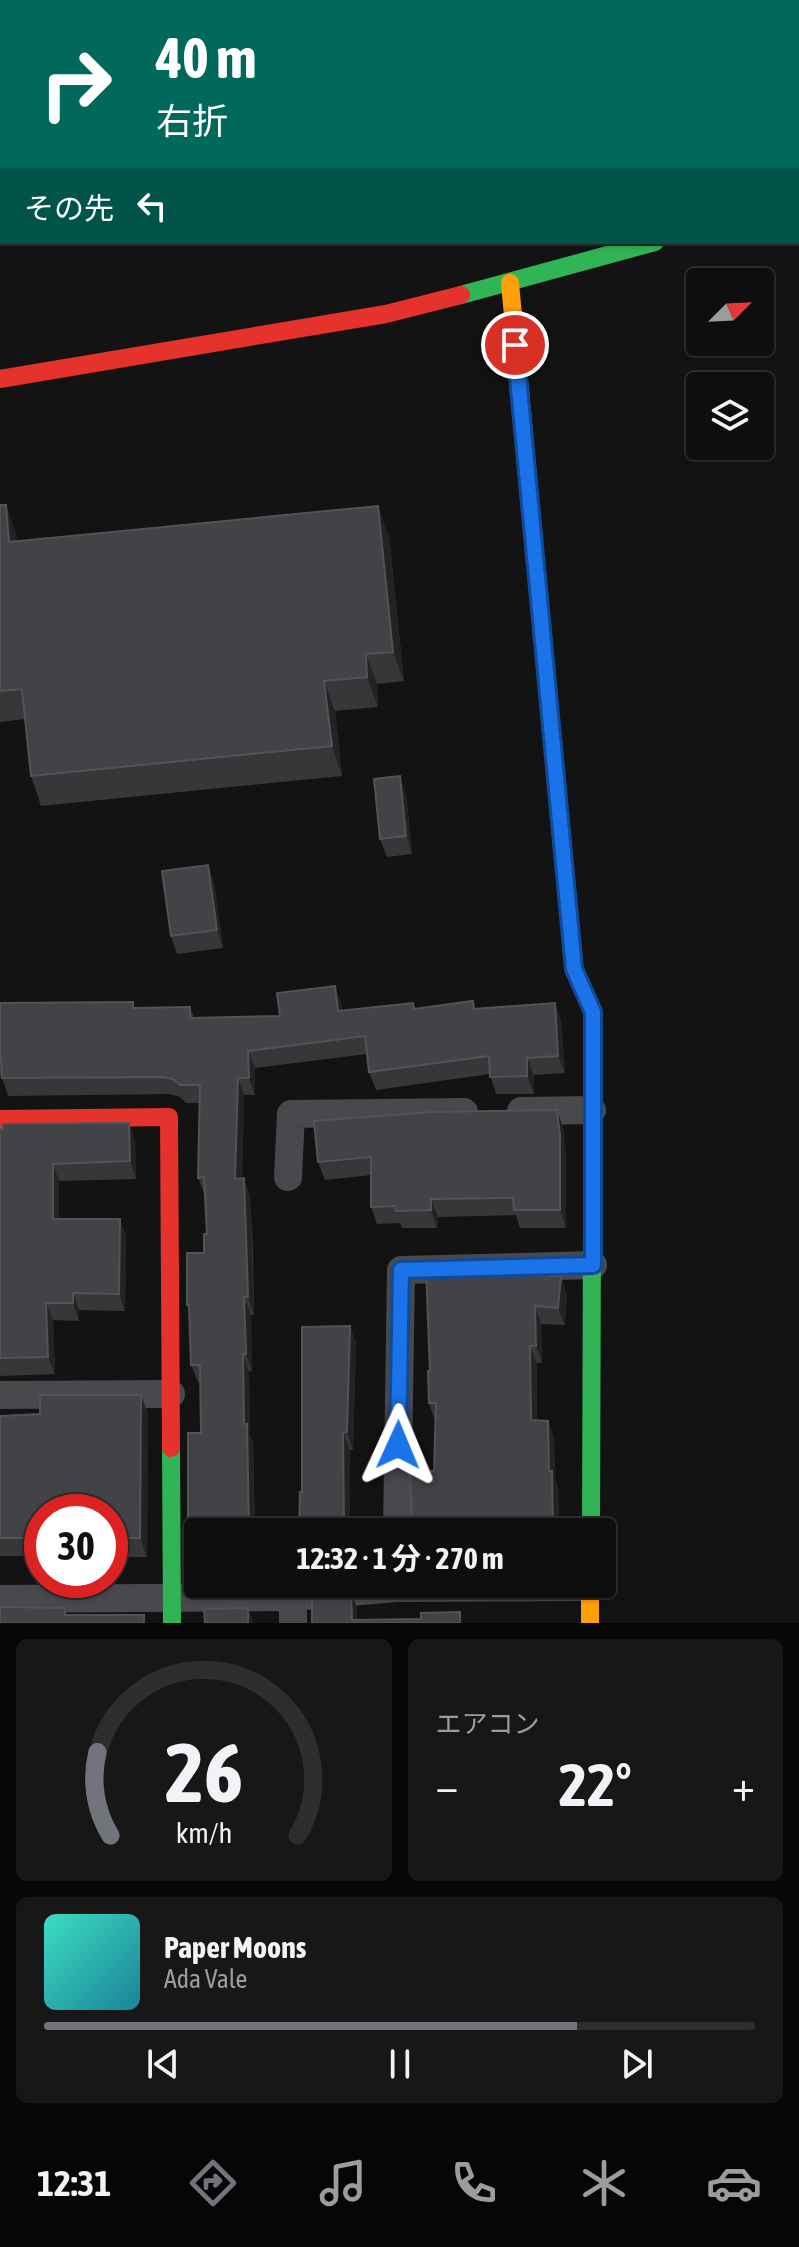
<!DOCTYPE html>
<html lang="ja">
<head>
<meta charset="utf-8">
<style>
  :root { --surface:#0e0e0f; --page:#171718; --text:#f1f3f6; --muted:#9b9c9e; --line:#2e2e2f; --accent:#72747c }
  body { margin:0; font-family:"Asap Condensed","Noto Sans JP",sans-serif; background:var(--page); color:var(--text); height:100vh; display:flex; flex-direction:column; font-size:30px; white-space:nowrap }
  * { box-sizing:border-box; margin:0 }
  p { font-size:26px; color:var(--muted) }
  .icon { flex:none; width:44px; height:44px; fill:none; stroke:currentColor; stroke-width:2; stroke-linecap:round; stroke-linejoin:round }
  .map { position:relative; height:1623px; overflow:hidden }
  .sheet { display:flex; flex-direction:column; gap:16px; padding:16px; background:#080808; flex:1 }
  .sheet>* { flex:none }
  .banner { position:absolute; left:0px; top:0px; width:800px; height:244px; box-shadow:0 2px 6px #0004,0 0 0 2px var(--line); background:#00695c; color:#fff; overflow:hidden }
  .needle { width:52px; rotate:66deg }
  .controls { position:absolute; left:686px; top:268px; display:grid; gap:16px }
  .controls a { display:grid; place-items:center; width:88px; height:88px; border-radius:8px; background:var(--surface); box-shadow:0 2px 6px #0004,0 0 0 2px var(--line); font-size:40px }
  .speed { position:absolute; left:24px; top:1494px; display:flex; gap:16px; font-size:40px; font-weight:700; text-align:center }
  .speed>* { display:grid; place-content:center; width:104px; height:104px; border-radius:50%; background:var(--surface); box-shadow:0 2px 6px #0004,0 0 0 2px var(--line); line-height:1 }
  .speed .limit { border:12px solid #d22; background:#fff; color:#111 }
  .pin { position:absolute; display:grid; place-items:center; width:68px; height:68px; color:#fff; margin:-34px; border:4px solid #fff; border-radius:50%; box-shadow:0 2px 8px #0007 }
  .me { position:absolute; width:88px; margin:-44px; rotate:1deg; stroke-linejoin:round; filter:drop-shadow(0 0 6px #0008) }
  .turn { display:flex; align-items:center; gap:28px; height:168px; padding:0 24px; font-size:36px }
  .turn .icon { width:104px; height:104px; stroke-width:2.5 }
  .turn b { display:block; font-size:56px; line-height:68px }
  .then { display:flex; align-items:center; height:76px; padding:0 24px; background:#0003; gap:16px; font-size:30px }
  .big { font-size:60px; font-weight:700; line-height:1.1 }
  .sheet .widget { flex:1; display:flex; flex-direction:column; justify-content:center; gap:12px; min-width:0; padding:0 28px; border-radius:12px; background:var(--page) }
  .sheet .dial { align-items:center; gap:0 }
  .dial svg { height:208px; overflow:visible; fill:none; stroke:var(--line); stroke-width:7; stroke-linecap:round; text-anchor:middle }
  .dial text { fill:var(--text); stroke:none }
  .song { display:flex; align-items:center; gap:24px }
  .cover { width:96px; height:96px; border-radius:12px; background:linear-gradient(135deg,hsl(170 70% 55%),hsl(190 70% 35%)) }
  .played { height:8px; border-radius:4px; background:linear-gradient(90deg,var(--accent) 75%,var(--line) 75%) }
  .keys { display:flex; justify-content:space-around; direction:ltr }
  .heat { display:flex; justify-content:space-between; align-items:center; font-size:44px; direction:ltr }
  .sheet .tiles { flex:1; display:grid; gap:16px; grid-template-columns:1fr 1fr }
  .widget:last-child { grid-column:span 2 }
  .trip { position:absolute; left:184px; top:1518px; width:432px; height:80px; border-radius:8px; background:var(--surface); box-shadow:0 2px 6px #0004,0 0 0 2px var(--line); font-weight:700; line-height:80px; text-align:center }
  .dock { display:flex; height:128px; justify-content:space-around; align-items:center; background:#060606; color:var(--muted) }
  .dock .icon { width:56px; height:56px }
  .dock .selected { color:var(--accent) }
  .dock b { font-size:36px; color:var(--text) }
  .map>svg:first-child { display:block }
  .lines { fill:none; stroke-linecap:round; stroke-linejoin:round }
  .stream { stroke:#2a3036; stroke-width:10 }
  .street { stroke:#48494c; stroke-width:28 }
  .fast { stroke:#30b455; stroke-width:18 }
  .slow { stroke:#ff9f0a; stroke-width:18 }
  .jam { stroke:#e5322d; stroke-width:18 }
  .wall { fill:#363738 }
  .shaded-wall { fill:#232324 }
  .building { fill:#424346; stroke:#525357; stroke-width:2 }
  .route-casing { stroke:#114b97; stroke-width:20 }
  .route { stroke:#1a73e8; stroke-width:14 }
</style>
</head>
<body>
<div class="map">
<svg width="799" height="1623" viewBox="0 0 799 1623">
  <rect width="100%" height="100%" fill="#131314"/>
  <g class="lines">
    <!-- stream -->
    <g class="stream">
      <polyline points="793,0 794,2"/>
      <polyline points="798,48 799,58"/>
    </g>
    <!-- street -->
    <g class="street">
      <polyline points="521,1111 592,1110"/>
      <polyline points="288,1177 291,1114 464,1112"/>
      <polyline points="0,1395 171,1394"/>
      <polyline points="397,1532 401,1270 593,1265"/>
      <polyline points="0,1599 293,1597 396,1588 590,1587"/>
      <polyline points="293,1623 293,1597"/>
    </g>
    <!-- fast -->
    <g class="fast">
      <polyline points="461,295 655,242"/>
      <polyline points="171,1448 172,1623"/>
      <polyline points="591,1532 592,1227"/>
    </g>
    <!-- slow -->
    <g class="slow">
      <polyline points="510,283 557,791"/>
      <polyline points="590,1584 590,1623"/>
    </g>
    <!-- jam -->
    <g class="jam">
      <polyline points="798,202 799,202"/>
      <polyline points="0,379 386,314 461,295"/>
      <polyline points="557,791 574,969 593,1012 592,1227"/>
      <polyline points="0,1119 169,1117 171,1448"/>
    </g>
  </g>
  <!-- wall -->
  <g class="wall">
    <polygon points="0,505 6,505 16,534 17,541 389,536 404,681 377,684 378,707 335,711 342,776 41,806 31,776 25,719 0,722"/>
    <polygon points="406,794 412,854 387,857 380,839"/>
    <polygon points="214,882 223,948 177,954 171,936"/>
    <polygon points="133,1002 135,1008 190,1007 194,1018 280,1016 341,1003 342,1011 413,1003 415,1009 476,1008 555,1003 561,1021 565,1073 534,1075 534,1094 496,1094 490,1074 376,1090 369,1072 367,1054 255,1068 255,1095 244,1095 242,1178 250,1196 253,1251 254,1315 251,1315 252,1371 249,1372 250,1435 253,1442 255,1532 198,1532 198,1544 195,1544 188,1526 201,1433 201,1382 198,1382 191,1365 189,1312 187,1305 204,1253 207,1234 205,1195 198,1178 200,1103 186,1103 180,1097 169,1094 8,1096 2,1077 0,1077 0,1003"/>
    <polygon points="557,1110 563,1127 566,1153 566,1228 520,1228 516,1215 438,1217 437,1228 402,1228 400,1223 377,1224 371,1207 371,1175 325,1180 318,1162"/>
    <polygon points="0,1129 135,1140 136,1179 59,1181 59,1219 120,1219 126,1237 125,1311 79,1310 79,1321 53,1320 55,1374 0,1376"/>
    <polygon points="551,1276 567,1294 565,1325 541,1324 542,1363 537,1363 537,1421 548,1421 554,1438 555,1478 558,1488 559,1532 403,1532 412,1522 434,1471 435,1421 429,1403 430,1371"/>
    <polygon points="350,1326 356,1343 353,1450 350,1450 302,1492"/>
    <polygon points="141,1395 148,1414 147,1557 110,1557 110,1512 42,1512 42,1556 0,1556 0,1416 40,1414"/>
  </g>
  <!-- shaded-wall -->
  <g class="shaded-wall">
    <polygon points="6,505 16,534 20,572 9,542"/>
    <polygon points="378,506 389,536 404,681 393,652"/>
    <polygon points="366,654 377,684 378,707 367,677"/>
    <polygon points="324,681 335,711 342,776 332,746"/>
    <polygon points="400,776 406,794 412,854 406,836"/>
    <polygon points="208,865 214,882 223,948 217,930"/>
    <polygon points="335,986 341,1003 344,1029 338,1011"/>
    <polygon points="555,1003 561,1021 565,1073 558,1056"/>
    <polygon points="248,1051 255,1068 255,1095 249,1078"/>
    <polygon points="527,1058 534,1075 534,1094 527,1076"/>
    <polygon points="238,1078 244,1095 242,1196 235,1179"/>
    <polygon points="557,1110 563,1127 566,1153 566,1228 560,1210"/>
    <polygon points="129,1123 135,1140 136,1179 130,1161"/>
    <polygon points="53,1164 59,1181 59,1236 53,1219"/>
    <polygon points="244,1178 250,1196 254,1315 248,1297"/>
    <polygon points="431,1199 438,1217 437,1228 431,1210"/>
    <polygon points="120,1219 126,1237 125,1311 119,1294"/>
    <polygon points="561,1276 567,1294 565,1325 558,1308"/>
    <polygon points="73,1293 79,1310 79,1321 73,1303"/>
    <polygon points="244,1297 251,1315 252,1371 246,1354"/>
    <polygon points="46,1303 53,1320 55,1374 48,1357"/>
    <polygon points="535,1306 541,1324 542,1363 536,1346"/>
    <polygon points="350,1326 356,1343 353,1450 347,1432"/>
    <polygon points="530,1346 537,1363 537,1438 531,1420"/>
    <polygon points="243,1354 249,1372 250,1435 253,1442 255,1532 249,1532 244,1424"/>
    <polygon points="141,1395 148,1414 147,1557 140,1538"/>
    <polygon points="548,1421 554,1438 555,1478 558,1488 559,1532 553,1532 549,1471"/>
    <polygon points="343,1432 350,1450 350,1532 344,1532"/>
    <polygon points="351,1592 357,1608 357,1623 352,1620"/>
    <polygon points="248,1608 254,1623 248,1623"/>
  </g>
  <!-- building -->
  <g class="building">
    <polygon points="0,505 6,505 9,542 378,506 393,652 366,654 367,677 324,681 332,746 31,776 22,689 0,691"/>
    <polygon points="400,776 406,836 380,839 374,779"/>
    <polygon points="208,865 217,930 171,936 162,871"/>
    <polygon points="335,986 338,1011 413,1003 414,1009 473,1001 474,1009 555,1003 558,1056 527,1058 527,1076 490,1077 489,1056 369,1072 365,1036 248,1051 249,1078 238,1078 235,1179 244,1178 246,1234 248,1297 244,1297 246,1354 243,1354 244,1424 247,1424 249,1532 201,1532 201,1526 188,1526 188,1433 201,1433 200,1365 191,1365 189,1305 187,1305 187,1253 204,1253 204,1234 207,1234 204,1177 198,1178 200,1085 180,1085 173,1079 162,1077 2,1078 1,1059 0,1059 0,1003 133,1002 133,1008 190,1007 190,1018 280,1016 277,993"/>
    <polygon points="557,1110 560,1136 560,1210 514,1210 513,1198 431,1199 431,1210 396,1211 395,1206 371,1207 371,1157 318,1162 314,1121 432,1112"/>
    <polygon points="129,1123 130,1161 53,1164 53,1219 120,1219 119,1294 73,1293 73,1303 46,1303 48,1357 0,1358 0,1129 3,1129 3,1124"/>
    <polygon points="548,1267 549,1276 561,1276 558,1308 535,1306 536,1346 530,1346 531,1420 548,1421 549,1471 552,1471 553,1532 512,1532 511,1526 441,1530 441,1532 403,1532 403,1525 406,1522 412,1522 410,1471 434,1471 436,1403 429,1403 428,1371 430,1371 426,1269"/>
    <polygon points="350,1326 347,1432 343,1432 344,1532 299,1532 300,1492 302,1492 302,1327"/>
    <polygon points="40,1395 141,1395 140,1538 110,1538 110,1512 42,1512 42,1538 0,1538 0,1416 40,1414"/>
    <polygon points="351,1592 352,1620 421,1619 421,1613 460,1612 460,1623 312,1623 312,1597"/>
    <polygon points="0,1607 65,1608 65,1615 144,1615 144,1623 0,1623"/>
    <polygon points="248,1608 248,1623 205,1623 204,1609"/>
  </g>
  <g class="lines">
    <!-- route casing -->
    <g class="route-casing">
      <polyline id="route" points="398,1445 401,1270 593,1265 593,1012 574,969 515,345"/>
    </g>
    <!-- route -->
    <use href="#route" class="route"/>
  </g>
</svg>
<div class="controls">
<a><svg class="needle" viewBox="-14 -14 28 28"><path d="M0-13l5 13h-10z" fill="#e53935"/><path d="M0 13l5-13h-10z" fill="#9b9c9e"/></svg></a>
<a><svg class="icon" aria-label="layers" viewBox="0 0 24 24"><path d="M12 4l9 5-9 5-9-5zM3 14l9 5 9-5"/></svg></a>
</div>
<div class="speed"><div class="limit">30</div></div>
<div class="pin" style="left:515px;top:345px;background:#d93025"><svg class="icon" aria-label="arrive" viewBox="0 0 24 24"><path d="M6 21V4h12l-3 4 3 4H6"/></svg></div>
<svg class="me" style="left:398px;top:1445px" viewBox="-20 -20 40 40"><path d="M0-17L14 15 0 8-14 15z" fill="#1a73e8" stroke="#fff" stroke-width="4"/></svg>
<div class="trip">12:32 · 1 分 · 270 m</div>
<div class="banner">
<div class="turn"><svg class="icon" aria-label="right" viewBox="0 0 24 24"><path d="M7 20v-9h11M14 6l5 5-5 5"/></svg><div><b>40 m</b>右折</div></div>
<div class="then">その先<svg class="icon" aria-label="left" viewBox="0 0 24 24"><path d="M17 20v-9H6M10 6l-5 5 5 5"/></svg></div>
</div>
</div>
<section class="sheet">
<div class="tiles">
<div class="widget dial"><svg viewBox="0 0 100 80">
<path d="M14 69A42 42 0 1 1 86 69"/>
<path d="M14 69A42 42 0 0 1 9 37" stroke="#72747c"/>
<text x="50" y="56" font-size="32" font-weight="700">26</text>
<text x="50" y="72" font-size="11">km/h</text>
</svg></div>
<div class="widget"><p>エアコン</p>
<div class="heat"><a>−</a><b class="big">22°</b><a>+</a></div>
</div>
<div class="widget">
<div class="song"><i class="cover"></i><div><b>Paper Moons</b><p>Ada Vale</p></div></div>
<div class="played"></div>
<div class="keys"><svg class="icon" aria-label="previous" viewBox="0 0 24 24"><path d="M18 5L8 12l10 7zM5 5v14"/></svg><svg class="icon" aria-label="pause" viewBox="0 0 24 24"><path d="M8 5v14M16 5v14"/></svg><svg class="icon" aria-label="next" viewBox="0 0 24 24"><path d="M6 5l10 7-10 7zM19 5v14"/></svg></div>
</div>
</div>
</section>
<nav class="dock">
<b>12:31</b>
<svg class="icon selected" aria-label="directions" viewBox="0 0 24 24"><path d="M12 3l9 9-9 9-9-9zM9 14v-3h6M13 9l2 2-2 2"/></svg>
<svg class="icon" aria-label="music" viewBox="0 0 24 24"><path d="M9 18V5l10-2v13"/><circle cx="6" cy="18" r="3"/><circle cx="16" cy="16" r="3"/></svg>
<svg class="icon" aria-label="phone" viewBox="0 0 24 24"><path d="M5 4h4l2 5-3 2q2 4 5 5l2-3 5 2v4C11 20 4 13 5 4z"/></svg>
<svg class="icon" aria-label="climate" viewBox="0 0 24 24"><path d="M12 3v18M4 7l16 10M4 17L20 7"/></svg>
<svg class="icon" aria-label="car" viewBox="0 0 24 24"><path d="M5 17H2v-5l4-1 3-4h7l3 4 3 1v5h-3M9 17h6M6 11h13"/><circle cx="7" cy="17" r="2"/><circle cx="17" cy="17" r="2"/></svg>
</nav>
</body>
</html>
